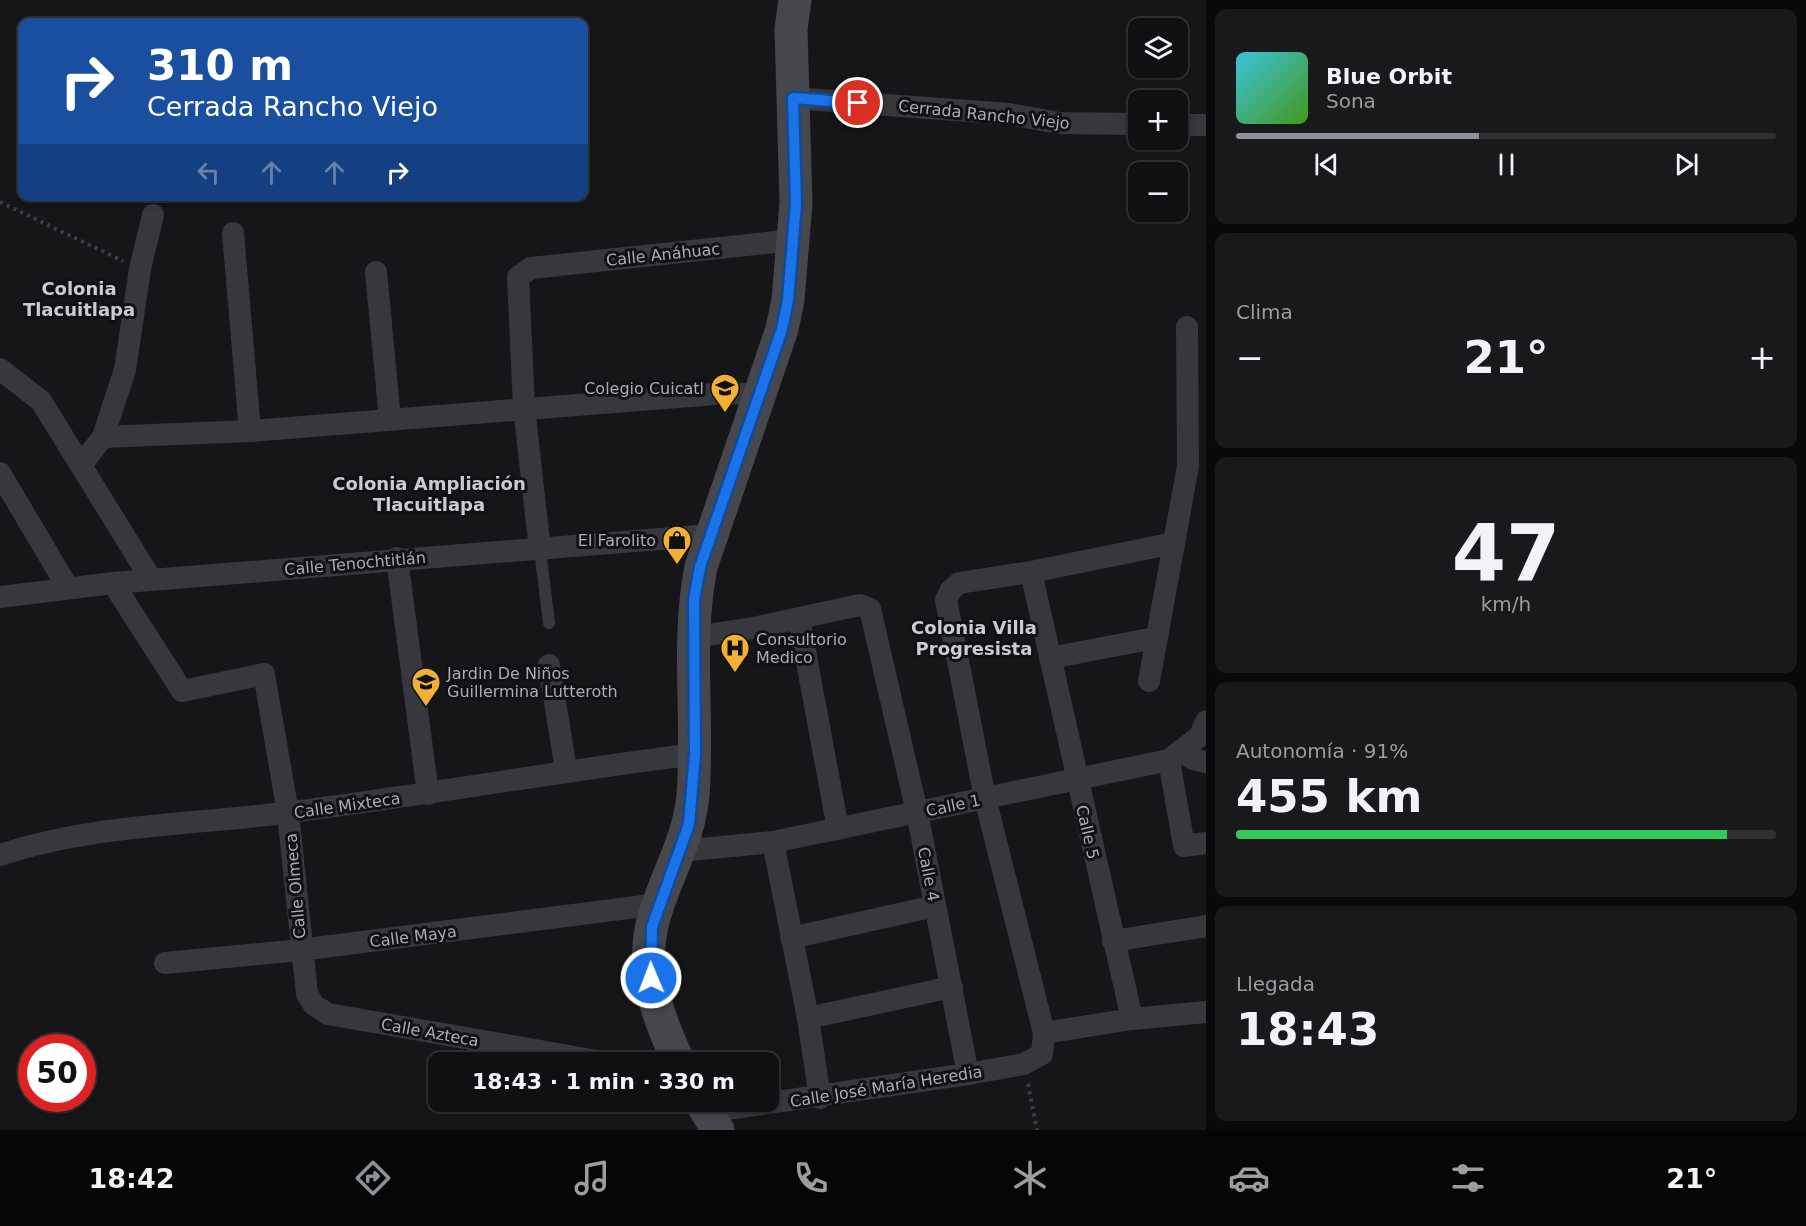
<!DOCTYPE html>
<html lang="es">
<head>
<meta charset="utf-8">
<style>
  :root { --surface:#101012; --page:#19191b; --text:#f1f3f6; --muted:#9c9d9f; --line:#303032; --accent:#8c9099 }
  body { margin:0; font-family:"DejaVu Sans",sans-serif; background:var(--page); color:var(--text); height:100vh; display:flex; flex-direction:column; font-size:22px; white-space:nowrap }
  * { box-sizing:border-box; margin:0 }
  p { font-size:20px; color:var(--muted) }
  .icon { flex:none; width:33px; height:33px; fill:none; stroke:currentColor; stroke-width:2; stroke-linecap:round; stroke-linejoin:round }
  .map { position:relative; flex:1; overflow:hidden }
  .drawer { display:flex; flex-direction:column; gap:9px; padding:9px; background:#09090a; width:600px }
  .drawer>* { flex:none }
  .banner { position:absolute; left:18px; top:18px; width:570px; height:183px; border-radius:12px; box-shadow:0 3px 9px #0003,0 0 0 2px var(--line); background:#1a4fa0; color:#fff; overflow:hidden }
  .controls { position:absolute; left:1128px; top:18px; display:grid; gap:12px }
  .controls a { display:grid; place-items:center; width:60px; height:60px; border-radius:12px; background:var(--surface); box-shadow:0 3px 9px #0003,0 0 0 2px var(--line); font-size:30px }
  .speed { position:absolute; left:18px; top:1034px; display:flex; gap:12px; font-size:30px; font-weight:700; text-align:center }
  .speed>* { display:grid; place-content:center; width:78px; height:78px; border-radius:50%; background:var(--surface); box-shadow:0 3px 9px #0003,0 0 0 2px var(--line); line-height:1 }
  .speed .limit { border:9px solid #d22; background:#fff; color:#111 }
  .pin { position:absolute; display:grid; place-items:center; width:51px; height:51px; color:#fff; margin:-26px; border:3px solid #fff; border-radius:50%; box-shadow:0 2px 6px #0007 }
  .me { position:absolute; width:66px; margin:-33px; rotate:359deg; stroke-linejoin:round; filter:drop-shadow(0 0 4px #0008) }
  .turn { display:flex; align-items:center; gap:21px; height:126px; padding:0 30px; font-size:27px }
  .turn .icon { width:78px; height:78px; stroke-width:2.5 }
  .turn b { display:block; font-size:42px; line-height:51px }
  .lanes { display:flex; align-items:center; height:57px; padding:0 30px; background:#0003; justify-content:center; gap:30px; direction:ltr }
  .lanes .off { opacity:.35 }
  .big { font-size:45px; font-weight:700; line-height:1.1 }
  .drawer .tile { flex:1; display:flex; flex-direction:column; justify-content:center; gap:9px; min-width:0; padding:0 21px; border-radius:12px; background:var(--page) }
  .drawer .dial { align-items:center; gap:0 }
  .dial b { font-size:78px; line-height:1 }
  .song { display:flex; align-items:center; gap:18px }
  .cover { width:72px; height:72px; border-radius:9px; background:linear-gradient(135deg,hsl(190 70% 55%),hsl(100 70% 35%)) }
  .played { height:6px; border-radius:3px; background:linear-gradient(90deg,var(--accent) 45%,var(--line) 45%) }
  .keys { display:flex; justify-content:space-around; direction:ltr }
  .heat { display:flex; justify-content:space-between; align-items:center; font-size:33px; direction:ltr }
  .charge { height:9px; border-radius:4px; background:linear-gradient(90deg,#34c759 91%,var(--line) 0) }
  .trip { position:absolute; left:428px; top:1052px; width:351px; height:60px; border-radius:12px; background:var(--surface); box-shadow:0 3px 9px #0003,0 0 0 2px var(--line); font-weight:700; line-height:60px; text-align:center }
  .menu { display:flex; height:96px; justify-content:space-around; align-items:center; background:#060607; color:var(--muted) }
  .menu .icon { width:42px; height:42px }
  .menu .selected { color:var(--accent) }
  .menu b { font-size:27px; color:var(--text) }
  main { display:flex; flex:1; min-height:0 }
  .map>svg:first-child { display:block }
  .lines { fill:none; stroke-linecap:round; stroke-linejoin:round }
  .path { stroke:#3d3f44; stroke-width:4; stroke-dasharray:3 4.5; stroke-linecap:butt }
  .lane { stroke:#37383d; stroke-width:12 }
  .street { stroke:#37383d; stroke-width:22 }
  .secondary { stroke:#45474d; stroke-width:33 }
  .route-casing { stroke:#114b97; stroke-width:15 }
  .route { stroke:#1a73e8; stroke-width:10 }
  .labels { text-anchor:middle; stroke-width:6; stroke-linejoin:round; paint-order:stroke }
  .street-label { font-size:16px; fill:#a8adb8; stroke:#111113 }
  .poi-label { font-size:16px; fill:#a8adb8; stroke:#111113; text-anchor:end }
  .neighbourhood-label { font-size:18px; font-weight:bold; fill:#c9ccd4; stroke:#111113 }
</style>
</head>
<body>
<main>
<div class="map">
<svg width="1206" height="1130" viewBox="0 0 1206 1130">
  <rect width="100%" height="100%" fill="#161618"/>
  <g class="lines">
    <!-- path -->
    <g class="path">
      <polyline points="0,202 123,261"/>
      <polyline points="1028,1084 1037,1130"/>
    </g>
    <!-- lane -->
    <polyline class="lane" points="540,550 549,623"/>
    <!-- street -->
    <g class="street">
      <polyline points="793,98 1009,114 1059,123 1138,124"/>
      <polyline points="1178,125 1206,125"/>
      <polyline points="233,233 250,431"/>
      <polyline points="376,272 390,419"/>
      <polyline points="0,369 41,401 151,579"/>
      <polyline points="103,437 250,431 728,393 760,395"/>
      <polyline points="82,464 103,437 125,370 140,269 153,215"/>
      <polyline points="0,473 68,588"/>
      <polyline points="540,550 524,407 518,277 531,268 794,240"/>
      <polyline points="397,558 428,794"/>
      <polyline points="1031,572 1132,1019"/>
      <polyline points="113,583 182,691 264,674 288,813 307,994 314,1005 328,1014 603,1062"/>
      <polyline points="0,597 113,583 710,535"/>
      <polyline points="799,619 838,829"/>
      <polyline points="694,637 753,628 860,605 870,609 917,812 968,1074"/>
      <polyline points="1050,658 1155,638"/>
      <polyline points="549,665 566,770"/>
      <polyline points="1149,681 1188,466 1187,327"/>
      <polyline points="1180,751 1193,759 1206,762"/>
      <polyline points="1169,760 1184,846 1206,843"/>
      <polyline points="773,842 808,1018 820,1098"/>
      <polyline points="680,851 773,842 1169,760 1200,736 1206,721"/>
      <path d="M0,855C93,824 194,825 291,812C426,795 560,771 695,754"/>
      <polyline points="791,938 935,906"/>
      <polyline points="1113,941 1206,926"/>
      <polyline points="165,963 300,950 659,904"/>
      <polyline points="808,1018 952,987"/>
      <polyline points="1044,1033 1132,1019 1206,1012"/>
      <polyline points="707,1112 968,1074 1024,1064 1042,1054 1044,1033 985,798 946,600 951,590 959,583 1031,572 1174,543"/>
    </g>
    <!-- secondary -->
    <g class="secondary">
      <path d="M679,1062C659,1021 641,972 652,925C663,880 689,842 693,795C699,719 686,642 701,567L782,329L788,300L796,203L791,29L795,0"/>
      <polyline points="700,1101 718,1130"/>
    </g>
  </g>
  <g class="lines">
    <!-- route casing -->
    <g class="route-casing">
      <polyline id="route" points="651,978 652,927 689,824 695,754 694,600 700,567 782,329 788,300 796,203 793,98 858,103"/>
    </g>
    <!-- route -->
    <use href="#route" class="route"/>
  </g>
  <!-- icons -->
  <defs>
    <g id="school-pin" transform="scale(1.5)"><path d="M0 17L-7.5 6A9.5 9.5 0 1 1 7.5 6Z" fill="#f2b134" stroke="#111113"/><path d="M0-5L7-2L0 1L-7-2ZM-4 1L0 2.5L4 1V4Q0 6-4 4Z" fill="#111"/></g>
    <g id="shop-pin" transform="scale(1.5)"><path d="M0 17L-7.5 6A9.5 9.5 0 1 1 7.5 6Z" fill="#f2b134" stroke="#111113"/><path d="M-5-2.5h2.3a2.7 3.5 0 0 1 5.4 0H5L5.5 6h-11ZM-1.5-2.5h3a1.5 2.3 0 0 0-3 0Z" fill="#111"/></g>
    <g id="hospital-pin" transform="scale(1.5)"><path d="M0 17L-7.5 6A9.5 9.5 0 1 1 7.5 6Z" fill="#f2b134" stroke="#111113"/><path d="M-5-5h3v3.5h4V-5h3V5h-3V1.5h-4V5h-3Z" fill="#111"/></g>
  </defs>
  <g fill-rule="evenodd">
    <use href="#school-pin" x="725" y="388"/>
    <use href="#shop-pin" x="677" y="540"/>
    <use href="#hospital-pin" x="735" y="648"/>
    <use href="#school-pin" x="426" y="682"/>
  </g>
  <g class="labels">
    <!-- street labels -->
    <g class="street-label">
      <text transform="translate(984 114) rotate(6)" y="6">Cerrada Rancho Viejo</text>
      <text transform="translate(663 254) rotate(-6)" y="6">Calle Anáhuac</text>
      <text transform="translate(355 563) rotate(-5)" y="6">Calle Tenochtitlán</text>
      <text transform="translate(347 805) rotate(-8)" y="6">Calle Mixteca</text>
      <text transform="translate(953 805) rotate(-12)" y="6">Calle 1</text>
      <text transform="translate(1088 832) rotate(77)" y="6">Calle 5</text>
      <text transform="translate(929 874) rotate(79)" y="6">Calle 4</text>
      <text transform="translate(295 886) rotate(-95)" y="6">Calle Olmeca</text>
      <text transform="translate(413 936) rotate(-7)" y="6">Calle Maya</text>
      <text transform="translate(430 1032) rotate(10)" y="6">Calle Azteca</text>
      <text transform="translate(886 1086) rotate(-9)" y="6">Calle José María Heredia</text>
    </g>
    <!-- poi labels -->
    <g class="poi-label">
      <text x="704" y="394">Colegio Cuicatl</text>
      <text x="656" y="546">El Farolito</text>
      <text x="756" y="645" text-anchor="start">Consultorio<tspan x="756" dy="18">Medico</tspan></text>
      <text x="447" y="679" text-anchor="start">Jardin De Niños<tspan x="447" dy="18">Guillermina Lutteroth</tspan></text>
    </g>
    <!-- neighbourhood labels -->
    <g class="neighbourhood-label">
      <text x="79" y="295">Colonia<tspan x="79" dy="21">Tlacuitlapa</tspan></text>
      <text x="429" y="490">Colonia Ampliación<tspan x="429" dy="21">Tlacuitlapa</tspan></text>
      <text x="974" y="634">Colonia Villa<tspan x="974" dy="21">Progresista</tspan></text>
    </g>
  </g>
</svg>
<div class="controls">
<a><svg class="icon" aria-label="layers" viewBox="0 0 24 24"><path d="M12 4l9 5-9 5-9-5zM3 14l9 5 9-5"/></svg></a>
<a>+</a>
<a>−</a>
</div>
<div class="speed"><div class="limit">50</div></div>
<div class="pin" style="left:858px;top:103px;background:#d93025"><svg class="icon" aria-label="arrive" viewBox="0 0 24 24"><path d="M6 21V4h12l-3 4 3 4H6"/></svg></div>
<svg class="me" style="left:651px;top:978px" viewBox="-20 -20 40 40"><circle r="17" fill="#1a73e8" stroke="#fff" stroke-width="3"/><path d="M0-11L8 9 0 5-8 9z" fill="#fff"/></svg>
<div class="trip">18:43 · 1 min · 330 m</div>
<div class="banner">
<div class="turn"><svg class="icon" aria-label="right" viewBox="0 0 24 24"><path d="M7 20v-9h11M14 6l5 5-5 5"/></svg><div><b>310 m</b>Cerrada Rancho Viejo</div></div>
<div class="lanes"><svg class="icon off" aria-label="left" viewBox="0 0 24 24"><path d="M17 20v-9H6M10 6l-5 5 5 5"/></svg><svg class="icon off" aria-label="ahead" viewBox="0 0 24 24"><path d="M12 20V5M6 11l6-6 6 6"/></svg><svg class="icon off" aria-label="ahead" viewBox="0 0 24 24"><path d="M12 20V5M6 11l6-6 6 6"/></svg><svg class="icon" aria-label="right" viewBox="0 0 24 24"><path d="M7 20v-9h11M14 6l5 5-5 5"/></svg></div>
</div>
</div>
<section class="drawer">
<div class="tile">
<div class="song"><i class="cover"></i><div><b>Blue Orbit</b><p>Sona</p></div></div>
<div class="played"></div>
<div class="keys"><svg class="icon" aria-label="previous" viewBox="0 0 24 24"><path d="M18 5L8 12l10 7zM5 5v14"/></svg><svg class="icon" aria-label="pause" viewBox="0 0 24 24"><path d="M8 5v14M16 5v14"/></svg><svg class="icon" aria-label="next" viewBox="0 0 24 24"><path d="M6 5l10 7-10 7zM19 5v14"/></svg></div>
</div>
<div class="tile"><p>Clima</p>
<div class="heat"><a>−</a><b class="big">21°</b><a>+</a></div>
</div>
<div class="tile dial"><b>47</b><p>km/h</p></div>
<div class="tile"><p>Autonomía · 91%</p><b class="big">455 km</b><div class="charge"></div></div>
<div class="tile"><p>Llegada</p><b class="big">18:43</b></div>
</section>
</main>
<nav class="menu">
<b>18:42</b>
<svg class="icon selected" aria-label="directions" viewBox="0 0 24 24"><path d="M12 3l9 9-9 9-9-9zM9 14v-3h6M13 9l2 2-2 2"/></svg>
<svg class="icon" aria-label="music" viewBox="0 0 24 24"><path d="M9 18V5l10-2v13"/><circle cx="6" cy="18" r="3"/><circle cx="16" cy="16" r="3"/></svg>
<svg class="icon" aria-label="phone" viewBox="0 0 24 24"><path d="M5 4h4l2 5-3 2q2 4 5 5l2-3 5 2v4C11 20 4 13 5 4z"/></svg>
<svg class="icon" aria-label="climate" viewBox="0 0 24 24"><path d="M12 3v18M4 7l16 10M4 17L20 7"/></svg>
<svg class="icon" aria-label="car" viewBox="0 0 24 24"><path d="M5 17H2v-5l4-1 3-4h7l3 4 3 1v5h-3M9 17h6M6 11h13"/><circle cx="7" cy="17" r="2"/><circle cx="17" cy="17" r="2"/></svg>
<svg class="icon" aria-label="filters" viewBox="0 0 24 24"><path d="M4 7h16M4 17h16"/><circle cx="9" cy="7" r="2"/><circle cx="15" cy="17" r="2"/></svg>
<b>21°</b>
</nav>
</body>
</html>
